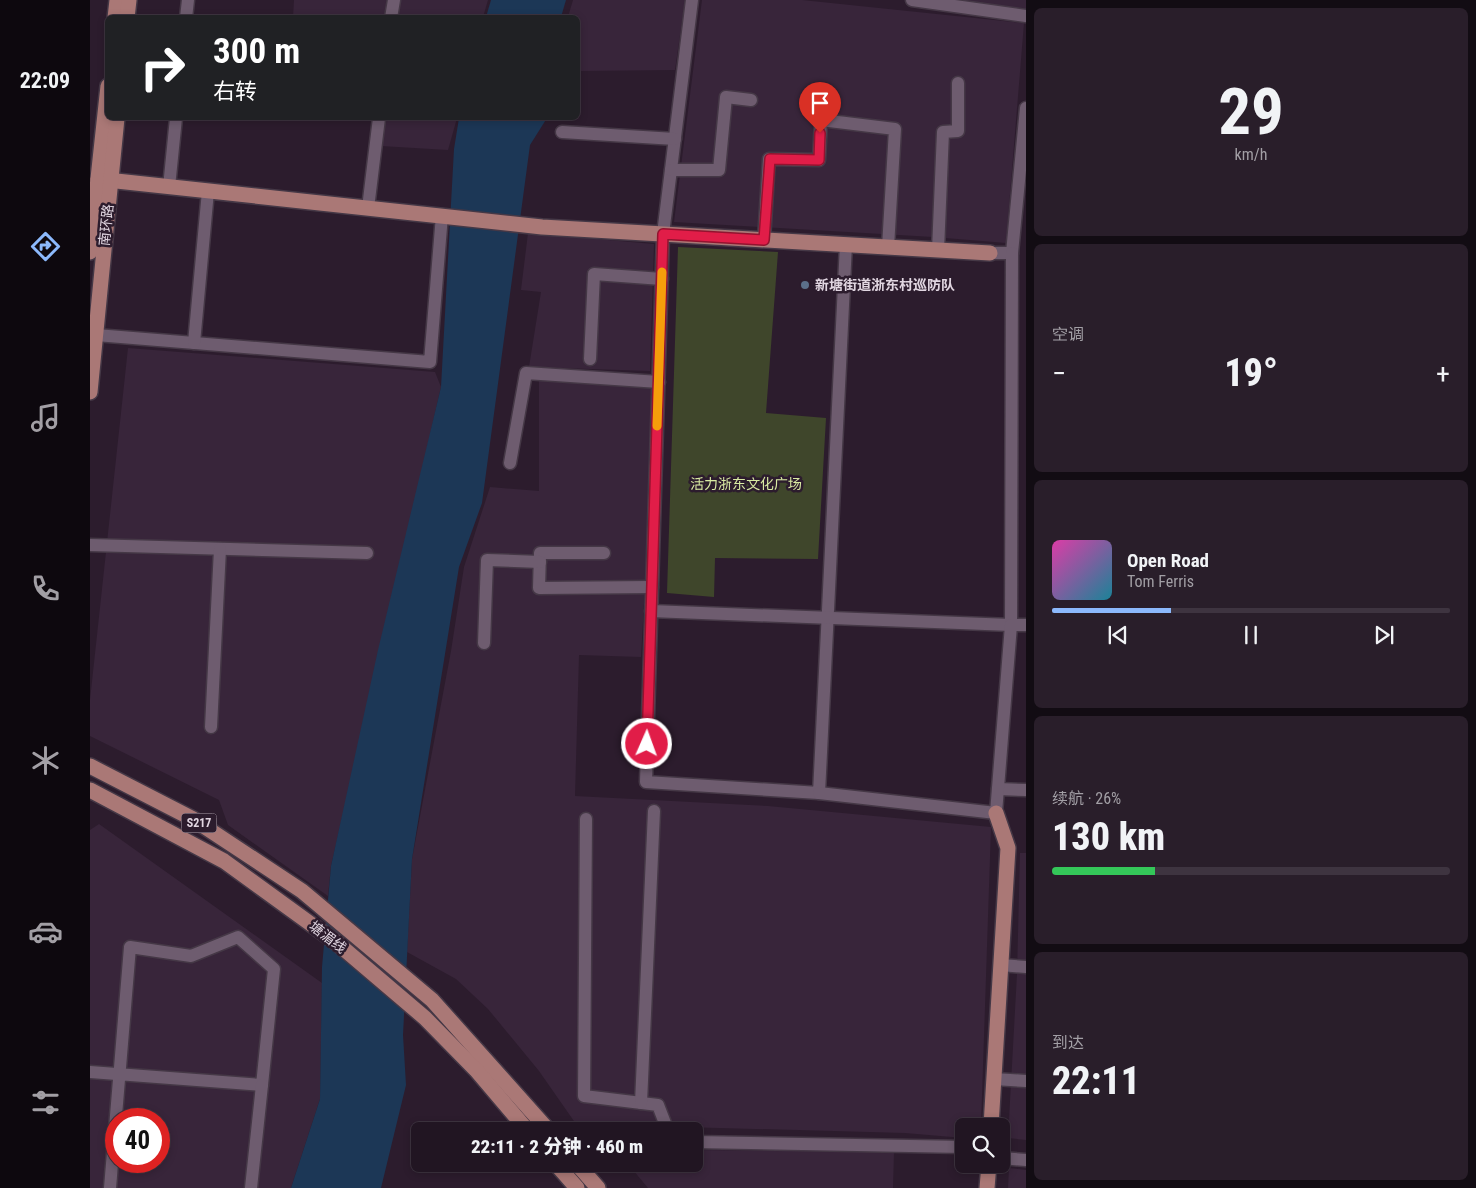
<!DOCTYPE html>
<html lang="zh">
<head>
<meta charset="utf-8">
<style>
  :root { --surface:#211522; --page:#291e2a; --text:#f1f3f6; --muted:#a29fa5; --line:#3e3440; --accent:#8cb9fc }
  body { margin:0; font-family:"Roboto Condensed","Noto Sans SC",sans-serif; background:var(--page); color:var(--text); height:100vh; display:flex; flex-direction:column; font-size:19px; white-space:nowrap }
  * { box-sizing:border-box; margin:0 }
  p { font-size:16px; color:var(--muted) }
  .icon { flex:none; width:28px; height:28px; fill:none; stroke:currentColor; stroke-width:2; stroke-linecap:round; stroke-linejoin:round }
  .map { position:relative; flex:1; overflow:hidden }
  .details { display:flex; flex-direction:column; gap:8px; padding:8px; background:#120c13; width:450px }
  .details>* { flex:none }
  .hud { position:absolute; left:15px; top:15px; width:475px; height:105px; border-radius:8px; box-shadow:0 2px 8px #0003,0 0 0 1px var(--line); background:#202124; color:#fff; overflow:hidden }
  .tools { position:absolute; left:865px; top:1118px; display:grid; gap:10px }
  .tools a { display:grid; place-items:center; width:55px; height:55px; border-radius:8px; background:var(--surface); box-shadow:0 2px 8px #0003,0 0 0 1px var(--line); font-size:25px }
  .speed { position:absolute; left:15px; top:1108px; display:flex; gap:10px; font-size:25px; font-weight:700; text-align:center }
  .speed>* { display:grid; place-content:center; width:65px; height:65px; border-radius:50%; background:var(--surface); box-shadow:0 2px 8px #0003,0 0 0 1px var(--line); line-height:1 }
  .speed .limit { border:8px solid #d22; background:#fff; color:#111 }
  .pin { position:absolute; display:grid; place-items:center; width:42px; height:42px; color:#fff; margin:-51px -21px; border-radius:50% 50% 50% 0; rotate:-45deg; box-shadow:0 0 5px #0007 }
  .pin .icon { rotate:45deg }
  .me { position:absolute; width:55px; margin:-28px; rotate:2deg; stroke-linejoin:round; filter:drop-shadow(0 0 4px #0008) }
  .turn { display:flex; align-items:center; gap:18px; height:105px; padding:0 25px; font-size:22px }
  .turn .icon { width:65px; height:65px; stroke-width:2.5 }
  .turn b { display:block; font-size:35px; line-height:42px }
  .big { font-size:38px; font-weight:800; line-height:1.1 }
  .details .card { flex:1; display:flex; flex-direction:column; justify-content:center; gap:8px; min-width:0; padding:0 18px; border-radius:8px; background:var(--page) }
  .details .dial { align-items:center; gap:0 }
  .dial b { font-size:65px; line-height:1 }
  .song { display:flex; align-items:center; gap:15px }
  .cover { width:60px; height:60px; border-radius:8px; background:linear-gradient(135deg,hsl(320 70% 55%),hsl(190 70% 35%)) }
  .played { height:5px; border-radius:2px; background:linear-gradient(90deg,var(--accent) 30%,var(--line) 30%) }
  .keys { display:flex; justify-content:space-around; direction:ltr }
  .heat { display:flex; justify-content:space-between; align-items:center; font-size:28px; direction:ltr }
  .charge { height:8px; border-radius:4px; background:linear-gradient(90deg,#34c759 26%,var(--line) 0) }
  .trip { position:absolute; left:321px; top:1122px; width:292px; height:50px; border-radius:8px; background:var(--surface); box-shadow:0 2px 8px #0003,0 0 0 1px var(--line); font-weight:800; line-height:50px; text-align:center }
  main { display:flex; flex:1; min-height:0 }
  .tabs { display:flex; flex-direction:column; width:90px; justify-content:space-around; align-items:center; background:#0d080e; color:var(--muted) }
  .tabs .icon { width:35px; height:35px }
  .tabs .on { color:var(--accent) }
  .tabs b { font-size:22px; color:var(--text) }
  .map>svg:first-child { display:block }
  .built { fill:#38253a; fill-rule:evenodd }
  .green { fill:#3f462b }
  .water { fill:#1c3756 }
  .lines { fill:none; stroke-linecap:round; stroke-linejoin:round }
  .minor-casing { stroke:#453846; stroke-width:15 }
  .major-casing { stroke:#453846; stroke-width:18 }
  .minor { stroke:#6e5c6f; stroke-width:12 }
  .major { stroke:#aa7876; stroke-width:15 }
  .route-casing { stroke:#92132f; stroke-width:12 }
  .route { stroke:#e11d48; stroke-width:9 }
  .slow { stroke:#f59e0b; stroke-width:9 }
  .service-dot { fill:#5c6f8a; stroke:#2c1c2d; stroke-width:2 }
  .labels { text-anchor:middle; stroke-width:5; stroke-linejoin:round; paint-order:stroke }
  .shield { fill:#2c1c2d; stroke:#ab9eab; stroke-width:1 }
  .shield-label { font-size:12px; font-weight:bold; fill:#e1d6e1 }
  .street-label { font-size:14px; fill:#e1d6e1; stroke:#2c1c2d }
  .poi-label { font-size:14px; font-weight:bold; fill:#e1d6e1; stroke:#2c1c2d; text-anchor:start }
  .park-label { font-size:14px; fill:#d9eba3; stroke:#2c1c2d }
</style>
</head>
<body>
<main>
<nav class="tabs">
<b>22:09</b>
<svg class="icon on" aria-label="directions" viewBox="0 0 24 24"><path d="M12 3l9 9-9 9-9-9zM9 14v-3h6M13 9l2 2-2 2"/></svg>
<svg class="icon" aria-label="music" viewBox="0 0 24 24"><path d="M9 18V5l10-2v13"/><circle cx="6" cy="18" r="3"/><circle cx="16" cy="16" r="3"/></svg>
<svg class="icon" aria-label="phone" viewBox="0 0 24 24"><path d="M5 4h4l2 5-3 2q2 4 5 5l2-3 5 2v4C11 20 4 13 5 4z"/></svg>
<svg class="icon" aria-label="climate" viewBox="0 0 24 24"><path d="M12 3v18M4 7l16 10M4 17L20 7"/></svg>
<svg class="icon" aria-label="car" viewBox="0 0 24 24"><path d="M5 17H2v-5l4-1 3-4h7l3 4 3 1v5h-3M9 17h6M6 11h13"/><circle cx="7" cy="17" r="2"/><circle cx="17" cy="17" r="2"/></svg>
<svg class="icon" aria-label="filters" viewBox="0 0 24 24"><path d="M4 7h16M4 17h16"/><circle cx="9" cy="7" r="2"/><circle cx="15" cy="17" r="2"/></svg>
</nav>
<div class="map">
<svg width="936" height="1188" viewBox="0 0 936 1188">
  <rect width="100%" height="100%" fill="#2c1c2d"/>
  <!-- built -->
  <g class="built">
    <polygon points="204,0 398,0 393,17 203,18"/>
    <polygon points="483,0 595,0 585,70 488,71 488,18 478,17"/>
    <polygon points="612,0 712,0 934,23 916,243 843,237 584,222"/>
    <polygon points="822,0 936,0 936,16"/>
    <polygon points="290,118 367,118 358,150 291,146"/>
    <polygon points="438,233 564,244 560,371 439,367 451,292 431,290"/>
    <polygon points="38,348 345,372 351,387 241,866 238,896 138,825 129,800 0,736 0,700"/>
    <polygon points="449,380 561,388 560,499 551,657 489,655 485,796 678,806 901,827 891,1126 874,1126 874,1138 815,1133 486,1124 449,1071 398,1009 366,979 317,952 322,859 361,651 374,567 400,487 449,491"/>
    <path d="M9,824L232,983L230,1099L201,1188H0V830ZM26,1119H69V1161H26Z"/>
    <polygon points="930,853 936,853 936,1140 918,1138 927,974"/>
    <polygon points="605,1150 804,1152 803,1188 558,1188 538,1164 605,1164"/>
    <polygon points="919,1168 936,1170 936,1188 918,1188"/>
  </g>
  <!-- green -->
  <polygon class="green" points="588,247 688,252 676,413 736,418 728,559 625,558 624,597 577,593"/>
  <!-- water -->
  <g class="water">
    <polygon points="401,0 476,0 471,17 396,17"/>
    <polygon points="369,118 457,118 440,145 392,503 369,567 322,859 313,1035 316,1085 291,1188 201,1188 230,1099 232,967 241,866 288,650 351,387 364,149"/>
  </g>
  <g class="lines">
    <!-- minor casing -->
    <g class="minor-casing">
      <g id="minor">
        <polyline points="602,0 573,234 556,782 729,793 756,244"/>
        <polyline points="822,0 936,16"/>
        <polyline points="96,18 98,0"/>
        <polyline points="301,18 304,0"/>
        <polyline points="472,132 585,139"/>
        <polyline points="581,170 629,170 636,97 661,100"/>
        <polyline points="79,187 86,118"/>
        <polyline points="278,208 289,118"/>
        <polyline points="674,240 679,159 729,160 731,120 805,129 798,247"/>
        <polyline points="848,250 853,132 868,131 868,83"/>
        <polyline points="900,253 922,253 936,108"/>
        <polyline points="6,335 340,362 352,215"/>
        <polyline points="104,343 118,191"/>
        <polyline points="500,359 504,274 572,279"/>
        <polyline points="420,463 436,373 569,382"/>
        <polyline points="0,545 277,553"/>
        <polyline points="514,553 450,553 449,588 562,587"/>
        <polyline points="561,611 921,625 922,253"/>
        <polyline points="394,643 397,560 450,562"/>
        <polyline points="121,727 130,549"/>
        <polyline points="908,789 936,790"/>
        <polyline points="729,793 906,813 921,625 936,625"/>
        <polyline points="496,819 494,1096 568,1105 578,1131"/>
        <polyline points="911,965 936,967"/>
        <polyline points="0,1072 172,1085 184,969 148,937 101,956 40,947 20,1188"/>
        <polyline points="904,1079 936,1081"/>
        <polyline points="551,1103 564,811"/>
        <polyline points="605,1142 874,1147"/>
        <polyline points="911,1158 936,1160"/>
        <polyline points="161,1188 172,1085"/>
      </g>
    </g>
    <!-- major casing -->
    <g class="major-casing">
      <g id="major">
        <polyline points="25,18 27,0"/>
        <polyline points="37,18 39,0"/>
        <polyline points="8,179 452,227 900,253"/>
        <polyline points="0,252 18,86"/>
        <polyline points="0,392 27,118"/>
        <polyline points="0,766 103,819 212,891 342,1000 459,1131"/>
        <polyline points="0,790 134,861 247,943 335,1018 386,1070 438,1131"/>
        <polyline points="901,1126 918,848 906,813"/>
        <polyline points="466,1164 487,1188"/>
        <polyline points="487,1164 508,1188"/>
        <polyline points="897,1188 899,1164"/>
      </g>
    </g>
    <!-- minor -->
    <use href="#minor" class="minor"/>
    <!-- major -->
    <use href="#major" class="major"/>
  </g>
  <g class="lines">
    <!-- route casing -->
    <g class="route-casing">
      <polyline id="route" points="557,744 573,234 674,240 680,159 729,160 730,133"/>
    </g>
    <!-- route -->
    <use href="#route" class="route"/>
    <!-- slow -->
    <polyline class="slow" points="567,426 572,272"/>
  </g>
  <!-- markers -->
  <circle class="service-dot" cx="715" cy="285" r="5"/>
  <g class="labels">
    <!-- shield labels -->
    <rect class="shield" x="91.5" y="813.5" width="35" height="19" rx="4"/>
    <g class="shield-label">
      <text x="109" y="827">S217</text>
    </g>
    <!-- street labels -->
    <g class="street-label">
      <text transform="translate(16 225) rotate(-84)" y="5">南环路</text>
      <text transform="translate(238 937) rotate(38)" y="5">塘湄线</text>
    </g>
    <!-- poi labels -->
    <g class="poi-label">
      <text x="725" y="290">新塘街道浙东村巡防队</text>
    </g>
    <!-- park labels -->
    <g class="park-label">
      <text x="656" y="489">活力浙东文化广场</text>
    </g>
  </g>
</svg>
<div class="tools">
<a><svg class="icon" aria-label="search" viewBox="0 0 24 24"><circle cx="10" cy="10" r="6"/><path d="M15 15l6 6"/></svg></a>
</div>
<div class="speed"><div class="limit">40</div></div>
<div class="pin" style="left:730px;top:133px;background:#d93025"><svg class="icon" aria-label="arrive" viewBox="0 0 24 24"><path d="M6 21V4h12l-3 4 3 4H6"/></svg></div>
<svg class="me" style="left:557px;top:744px" viewBox="-20 -20 40 40"><circle r="17" fill="#e11d48" stroke="#fff" stroke-width="3"/><path d="M0-11L8 9 0 5-8 9z" fill="#fff"/></svg>
<div class="trip">22:11 · 2 分钟 · 460 m</div>
<div class="hud">
<div class="turn"><svg class="icon" aria-label="right" viewBox="0 0 24 24"><path d="M7 20v-9h11M14 6l5 5-5 5"/></svg><div><b>300 m</b>右转</div></div>
</div>
</div>
<section class="details">
<div class="card dial"><b>29</b><p>km/h</p></div>
<div class="card"><p>空调</p>
<div class="heat"><a>−</a><b class="big">19°</b><a>+</a></div>
</div>
<div class="card">
<div class="song"><i class="cover"></i><div><b>Open Road</b><p>Tom Ferris</p></div></div>
<div class="played"></div>
<div class="keys"><svg class="icon" aria-label="previous" viewBox="0 0 24 24"><path d="M18 5L8 12l10 7zM5 5v14"/></svg><svg class="icon" aria-label="pause" viewBox="0 0 24 24"><path d="M8 5v14M16 5v14"/></svg><svg class="icon" aria-label="next" viewBox="0 0 24 24"><path d="M6 5l10 7-10 7zM19 5v14"/></svg></div>
</div>
<div class="card"><p>续航 · 26%</p><b class="big">130 km</b><div class="charge"></div></div>
<div class="card"><p>到达</p><b class="big">22:11</b></div>
</section>
</main>
</body>
</html>
